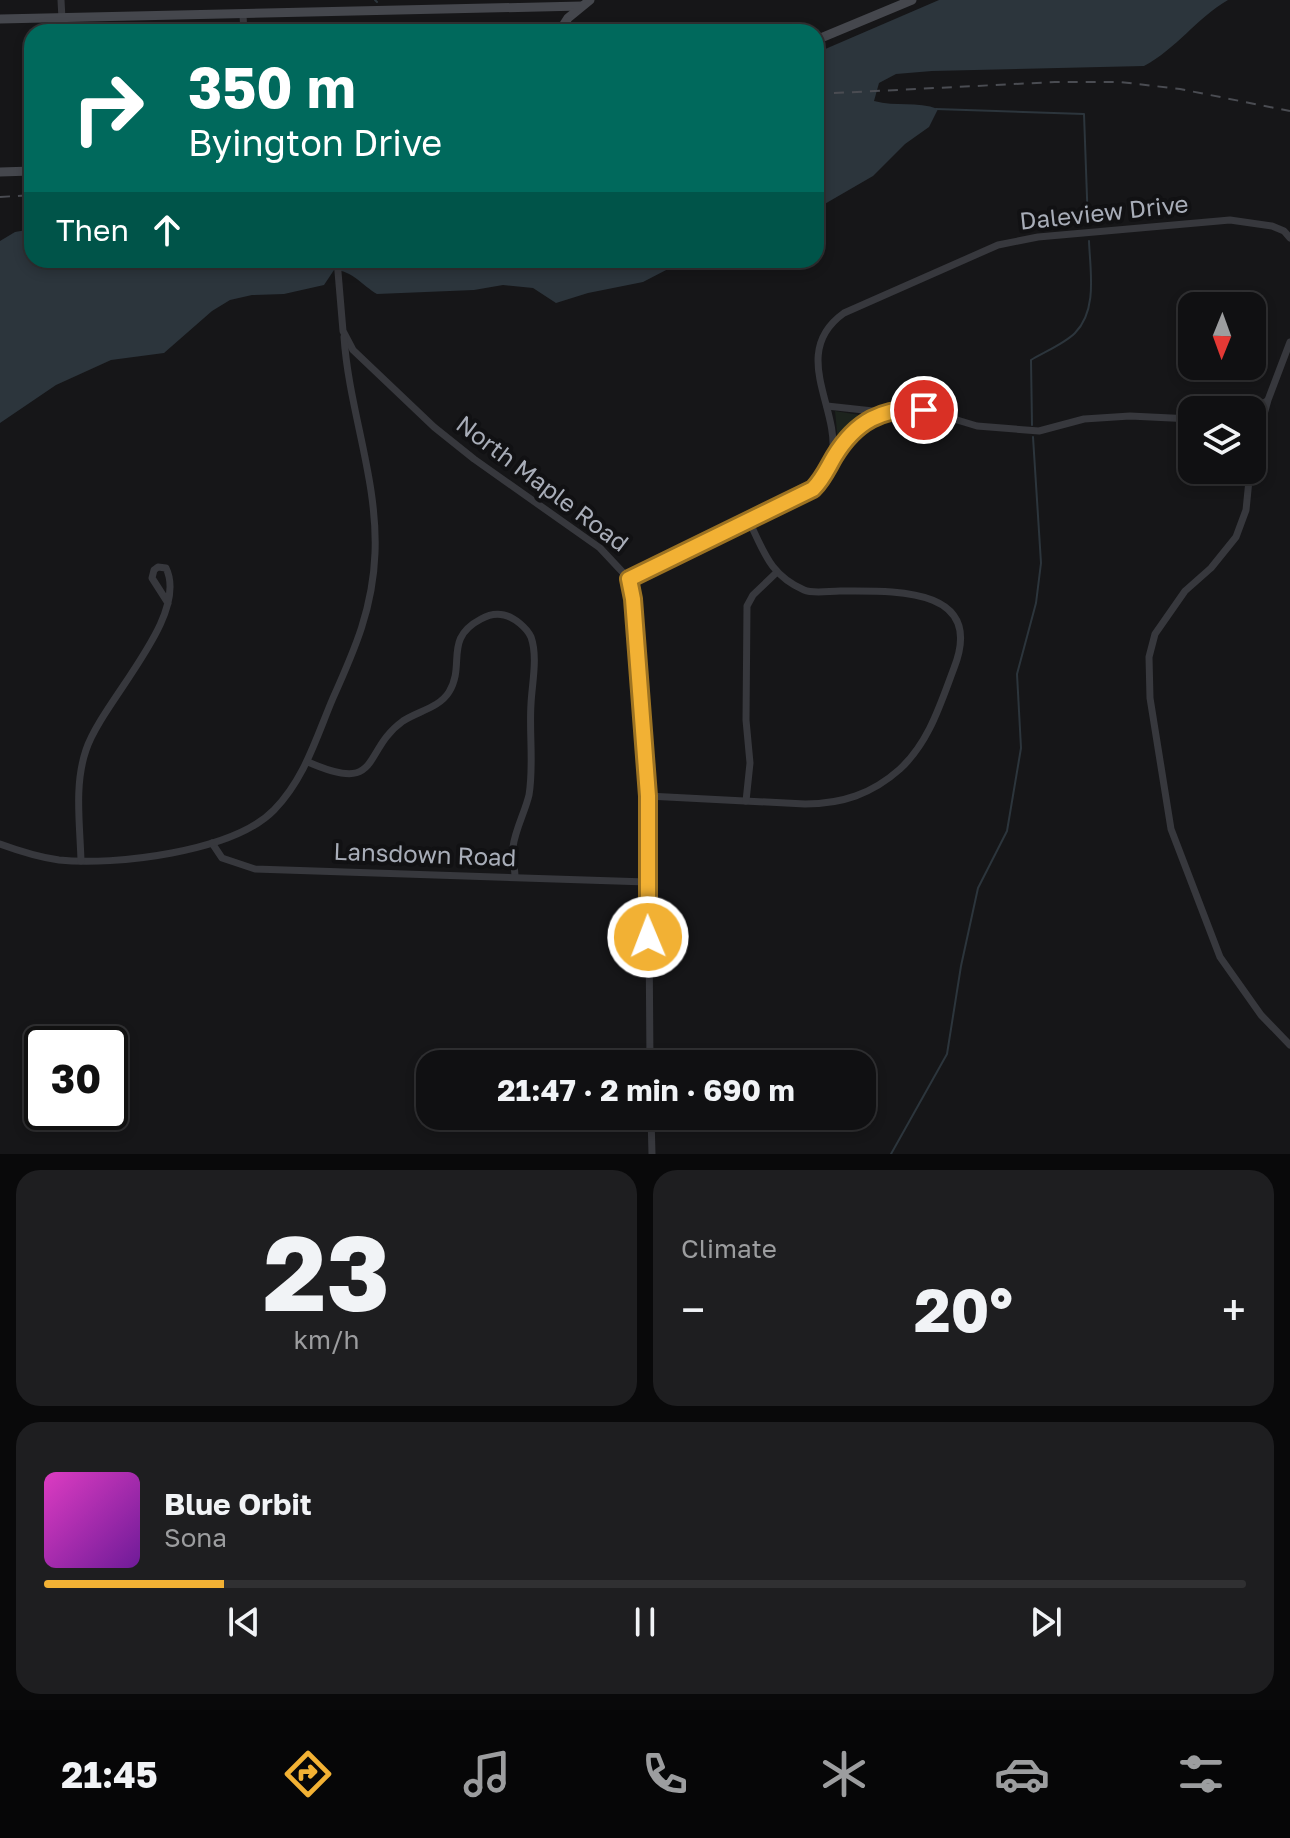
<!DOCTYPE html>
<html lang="en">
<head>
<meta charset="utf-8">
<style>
  :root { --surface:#101012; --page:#1e1e20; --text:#f1f3f6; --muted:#9c9d9f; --line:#303032; --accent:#f2b134 }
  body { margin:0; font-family:"Golos Text",sans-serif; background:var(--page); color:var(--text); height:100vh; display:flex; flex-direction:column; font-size:30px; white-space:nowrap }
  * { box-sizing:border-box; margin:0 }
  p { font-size:26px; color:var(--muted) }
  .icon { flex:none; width:44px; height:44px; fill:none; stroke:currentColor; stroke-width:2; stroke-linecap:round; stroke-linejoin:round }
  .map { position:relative; height:1154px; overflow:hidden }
  .drawer { display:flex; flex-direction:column; gap:16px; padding:16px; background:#09090a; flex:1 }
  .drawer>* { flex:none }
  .top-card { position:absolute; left:24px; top:24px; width:800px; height:244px; border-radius:24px; box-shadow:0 4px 12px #0003,0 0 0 2px var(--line); background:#00695c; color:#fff; overflow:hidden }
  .needle { width:52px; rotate:181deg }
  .controls { position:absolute; left:1178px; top:292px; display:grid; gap:16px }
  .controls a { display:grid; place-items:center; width:88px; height:88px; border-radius:16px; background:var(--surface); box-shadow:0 4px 12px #0003,0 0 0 2px var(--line); font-size:40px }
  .speed { position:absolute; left:24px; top:1026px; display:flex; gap:16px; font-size:40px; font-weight:700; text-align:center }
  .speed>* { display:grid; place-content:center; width:104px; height:104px; border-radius:50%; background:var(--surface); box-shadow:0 4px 12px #0003,0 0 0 2px var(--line); line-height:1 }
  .speed .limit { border:4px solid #111; border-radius:12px; background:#fff; color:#111 }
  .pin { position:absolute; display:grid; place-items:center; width:68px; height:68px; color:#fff; margin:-34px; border:4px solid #fff; border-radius:50%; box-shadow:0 2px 8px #0007 }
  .me { position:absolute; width:88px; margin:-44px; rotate:359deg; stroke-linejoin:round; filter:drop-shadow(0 0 6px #0008) }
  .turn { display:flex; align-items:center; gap:28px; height:168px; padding:0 32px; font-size:36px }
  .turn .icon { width:104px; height:104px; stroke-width:2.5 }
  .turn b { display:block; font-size:56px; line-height:68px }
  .then { display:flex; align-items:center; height:76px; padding:0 32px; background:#0003; gap:16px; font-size:30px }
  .big { font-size:60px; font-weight:700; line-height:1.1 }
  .drawer .card { flex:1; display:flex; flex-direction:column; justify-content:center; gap:12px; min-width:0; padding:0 28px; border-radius:24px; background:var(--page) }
  .drawer .dial { align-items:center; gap:0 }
  .dial b { font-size:104px; line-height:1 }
  .song { display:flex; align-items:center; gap:24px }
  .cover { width:96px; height:96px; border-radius:12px; background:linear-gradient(135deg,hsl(310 70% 55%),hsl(280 70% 35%)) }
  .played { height:8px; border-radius:4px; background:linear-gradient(90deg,var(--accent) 15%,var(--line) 15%) }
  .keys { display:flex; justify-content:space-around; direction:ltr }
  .heat { display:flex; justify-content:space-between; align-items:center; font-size:44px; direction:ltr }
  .drawer .tiles { flex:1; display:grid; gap:16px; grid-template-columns:1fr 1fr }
  .card:last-child { grid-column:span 2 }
  .trip { position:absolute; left:416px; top:1050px; width:460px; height:80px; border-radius:24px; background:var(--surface); box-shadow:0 4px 12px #0003,0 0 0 2px var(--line); font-weight:700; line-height:80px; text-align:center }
  .dock { display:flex; height:128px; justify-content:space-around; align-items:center; background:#060607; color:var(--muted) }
  .dock .icon { width:56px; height:56px }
  .dock .active { color:var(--accent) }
  .dock b { font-size:36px; color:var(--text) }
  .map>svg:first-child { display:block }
  .green { fill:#1c231d }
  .water { fill:#2c353c }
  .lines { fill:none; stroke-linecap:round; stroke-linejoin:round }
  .stream { stroke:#2c353c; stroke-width:2 }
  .street { stroke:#37383d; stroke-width:7 }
  .secondary { stroke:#45474d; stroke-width:9 }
  .rail { stroke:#4a4c52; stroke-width:2; stroke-dasharray:10 8; stroke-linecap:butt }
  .route-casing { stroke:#9d7322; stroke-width:20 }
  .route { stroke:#f2b134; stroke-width:14 }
  .labels { text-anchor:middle; stroke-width:8; stroke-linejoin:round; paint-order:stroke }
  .street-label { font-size:24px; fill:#a8adb8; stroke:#111113 }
</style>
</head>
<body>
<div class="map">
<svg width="1290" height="1154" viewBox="0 0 1290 1154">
  <rect width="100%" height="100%" fill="#161618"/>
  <!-- green -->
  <polygon class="green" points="835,411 866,416 841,443 838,442"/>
  <!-- water -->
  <g class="water">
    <path d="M939,0H1228C1197,18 1176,49 1144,66L932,71L896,74L879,83L874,101C896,107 917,101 938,109L929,127L905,144L873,176L816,209V100L826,91V84L816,82V53Z"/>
    <path d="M32,229V260H727L670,268L643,282L588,293L556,303L533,288L503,285L474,290L377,294C363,286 352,270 334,270L324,285L284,294L252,295L230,300L212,311L164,353L111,360L56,385L0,423V241L15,232Z"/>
  </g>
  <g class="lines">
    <!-- stream -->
    <g class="stream">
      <polyline points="375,0 377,2"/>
      <polyline points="392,32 392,23"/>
      <polyline points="936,109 1084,114 1088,225"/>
      <path d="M1032,425L1031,360C1044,352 1064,344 1075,333C1098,310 1090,270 1089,241"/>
      <polyline points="891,1154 947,1054 961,966 978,888 1007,831 1021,748 1017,674 1036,603 1041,563 1033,437"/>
    </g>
    <!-- street -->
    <g class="street">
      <polyline points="61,0 62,19"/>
      <polyline points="243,15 244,32"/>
      <polyline points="337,260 343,331 353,350 434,427 474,459 600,548 629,579 633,592 648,796 650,1064"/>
      <polyline points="827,406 882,412 906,408 924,410 977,426 1039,431 1084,419 1130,416 1192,419"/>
      <polyline points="1252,410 1267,401"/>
      <polyline points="835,456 863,424 881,413"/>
      <polyline points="1252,457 1268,400 1290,342"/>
      <polyline points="1250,470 1246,510 1236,537 1211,568 1185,591 1155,634 1149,657 1150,698 1171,829 1220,957 1261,1015 1290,1045"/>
      <path d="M629,579L801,496C884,446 771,365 844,313L998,245L1038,237L1230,220L1272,226L1284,231L1290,238"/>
      <path d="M308,762C383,795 361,751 403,721C418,711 439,708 449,692C466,664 443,639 481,619C488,615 496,613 504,615C514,617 527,628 531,637C538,657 532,683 531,704C529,734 534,765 529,795C525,812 515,830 513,847C512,857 515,868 515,877"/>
      <path d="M648,796L805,804C842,804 872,794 900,769C929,742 940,705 954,668C986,586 893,591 840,591C829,591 813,594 804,590C770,575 764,552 749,521"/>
      <polyline points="746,801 750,763 746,720 747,606 753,595 776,573"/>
      <polyline points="212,843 222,858 255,869 647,882"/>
      <path d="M0,844C19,851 38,857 59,860C114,866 233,852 274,810C305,778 316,738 333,698C355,649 373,608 375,553C378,480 349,410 344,337"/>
      <path d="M81,861C80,824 74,785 86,750C102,701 190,617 166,568L158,567L154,570L152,578L168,603"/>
      <polyline points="651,1116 652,1154"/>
    </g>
    <!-- secondary -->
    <g class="secondary">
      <polyline points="0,19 582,6"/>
      <polyline points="559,32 568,18 590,0"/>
      <polyline points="816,40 912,0"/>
      <polyline points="0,172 32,171"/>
    </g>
    <!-- rail -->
    <g class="rail">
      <polyline points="816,94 1055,82 1120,82 1180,89 1290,111"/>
      <polyline points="0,197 32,195"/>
    </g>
  </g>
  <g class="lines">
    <!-- route casing -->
    <g class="route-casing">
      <path id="route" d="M648,937V796L633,599L629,579L813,489C823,479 827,469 834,457C855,422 883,406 924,410"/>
    </g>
    <!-- route -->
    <use href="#route" class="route"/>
  </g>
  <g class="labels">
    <!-- street labels -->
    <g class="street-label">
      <text transform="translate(1104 213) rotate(-6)" y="8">Daleview Drive</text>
      <text transform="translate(542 484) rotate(37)" y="8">North Maple Road</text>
      <text transform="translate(425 855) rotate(2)" y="8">Lansdown Road</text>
    </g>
  </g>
</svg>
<div class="controls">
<a><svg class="needle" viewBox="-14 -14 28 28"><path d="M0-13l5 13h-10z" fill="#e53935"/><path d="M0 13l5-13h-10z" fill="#9c9d9f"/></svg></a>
<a><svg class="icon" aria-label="layers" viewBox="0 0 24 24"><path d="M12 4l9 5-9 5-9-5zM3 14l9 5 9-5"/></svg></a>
</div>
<div class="speed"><div class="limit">30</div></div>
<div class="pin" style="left:924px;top:410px;background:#d93025"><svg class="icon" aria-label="arrive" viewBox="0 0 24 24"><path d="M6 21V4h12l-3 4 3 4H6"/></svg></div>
<svg class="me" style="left:648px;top:937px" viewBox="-20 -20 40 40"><circle r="17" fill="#f2b134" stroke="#fff" stroke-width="3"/><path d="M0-11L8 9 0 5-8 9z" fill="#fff"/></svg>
<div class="trip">21:47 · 2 min · 690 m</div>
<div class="top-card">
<div class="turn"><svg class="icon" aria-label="right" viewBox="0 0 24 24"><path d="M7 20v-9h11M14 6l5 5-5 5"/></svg><div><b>350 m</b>Byington Drive</div></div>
<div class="then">Then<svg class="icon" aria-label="ahead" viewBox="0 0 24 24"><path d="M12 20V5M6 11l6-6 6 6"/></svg></div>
</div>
</div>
<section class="drawer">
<div class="tiles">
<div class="card dial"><b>23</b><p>km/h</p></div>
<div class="card"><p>Climate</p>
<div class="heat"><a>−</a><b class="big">20°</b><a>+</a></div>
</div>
<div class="card">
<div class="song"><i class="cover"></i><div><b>Blue Orbit</b><p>Sona</p></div></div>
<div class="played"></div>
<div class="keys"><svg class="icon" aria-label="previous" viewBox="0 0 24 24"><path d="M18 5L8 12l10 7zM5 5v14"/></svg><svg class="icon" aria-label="pause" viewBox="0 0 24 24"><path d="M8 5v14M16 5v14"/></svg><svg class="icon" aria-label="next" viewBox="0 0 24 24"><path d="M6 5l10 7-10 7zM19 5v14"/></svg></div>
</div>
</div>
</section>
<nav class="dock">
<b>21:45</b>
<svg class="icon active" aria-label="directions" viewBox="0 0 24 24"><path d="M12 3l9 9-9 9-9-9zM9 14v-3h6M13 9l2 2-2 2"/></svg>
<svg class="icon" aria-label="music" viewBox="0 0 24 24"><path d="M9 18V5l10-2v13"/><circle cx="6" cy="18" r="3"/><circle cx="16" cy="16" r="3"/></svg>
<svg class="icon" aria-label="phone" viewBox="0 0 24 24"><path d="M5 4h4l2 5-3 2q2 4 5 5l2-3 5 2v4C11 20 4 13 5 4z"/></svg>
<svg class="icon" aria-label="climate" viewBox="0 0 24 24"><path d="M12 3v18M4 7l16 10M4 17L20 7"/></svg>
<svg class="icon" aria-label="car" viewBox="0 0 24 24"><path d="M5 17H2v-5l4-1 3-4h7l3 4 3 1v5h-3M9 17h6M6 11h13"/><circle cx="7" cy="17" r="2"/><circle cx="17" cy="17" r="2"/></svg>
<svg class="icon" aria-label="filters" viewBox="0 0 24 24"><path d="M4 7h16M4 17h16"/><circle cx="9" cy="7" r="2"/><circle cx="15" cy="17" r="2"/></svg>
</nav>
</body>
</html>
